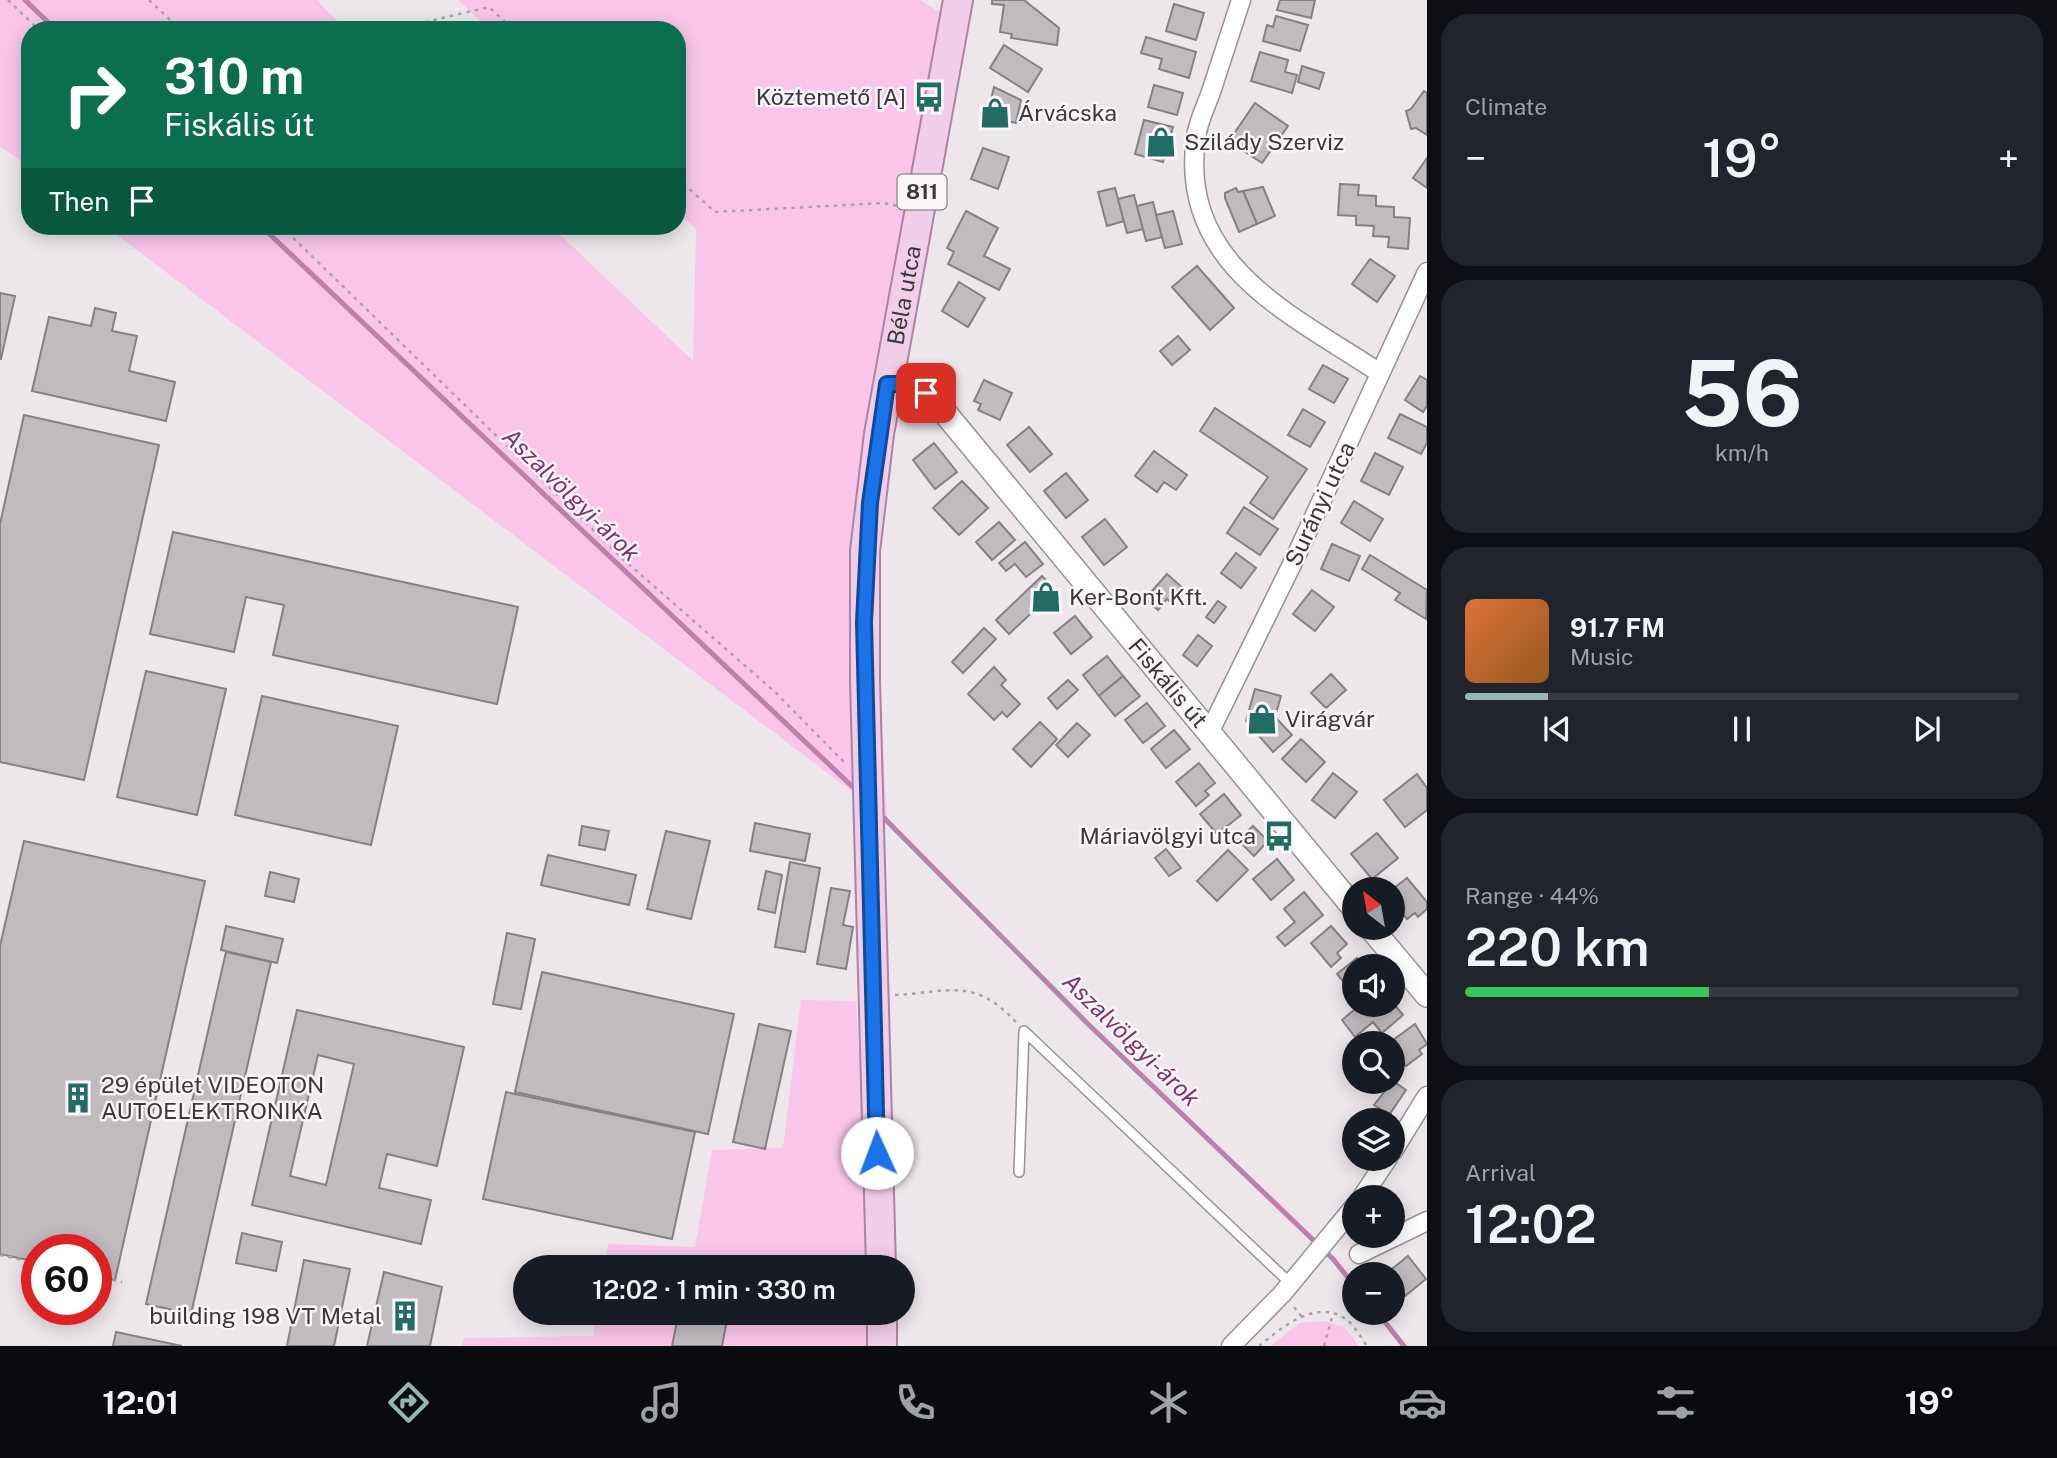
<!DOCTYPE html>
<html lang="en">
<head>
<meta charset="utf-8">
<style>
  :root { --surface:#171b24; --page:#20242c; --text:#f1f3f6; --muted:#9ea1a6; --line:#363941; --accent:#94b6b5 }
  body { margin:0; font-family:"Public Sans",sans-serif; background:var(--page); color:var(--text); height:100vh; display:flex; flex-direction:column; font-size:26px; white-space:nowrap }
  * { box-sizing:border-box; margin:0 }
  p { font-size:23px; color:var(--muted) }
  .icon { flex:none; width:38px; height:38px; fill:none; stroke:currentColor; stroke-width:2; stroke-linecap:round; stroke-linejoin:round }
  .map { position:relative; flex:1; overflow:hidden }
  .sheet { display:flex; flex-direction:column; gap:14px; padding:14px; background:#0d0f14; width:630px }
  .sheet>* { flex:none }
  .banner { position:absolute; left:21px; top:21px; width:665px; height:214px; border-radius:28px; box-shadow:0 4px 18px #0003; background:#0b6e4f; color:#fff; overflow:hidden }
  .needle { width:46px; rotate:329deg }
  .tools { position:absolute; left:1342px; top:877px; display:grid; gap:14px }
  .tools a { display:grid; place-items:center; width:63px; height:63px; border-radius:50%; background:var(--surface); box-shadow:0 4px 18px #0003; font-size:35px }
  .speed { position:absolute; left:21px; top:1234px; display:flex; gap:14px; font-size:35px; font-weight:700; text-align:center }
  .speed>* { display:grid; place-content:center; width:91px; height:91px; border-radius:50%; background:var(--surface); box-shadow:0 4px 18px #0003; line-height:1 }
  .speed .limit { border:10px solid #d22; background:#fff; color:#111 }
  .pin { position:absolute; display:grid; place-items:center; width:60px; height:60px; color:#fff; margin:-30px; border-radius:14px; box-shadow:0 4px 10px #0006 }
  .me { position:absolute; width:77px; margin:-38px; rotate:358deg; stroke-linejoin:round; filter:drop-shadow(0 0 5px #0008) }
  .turn { display:flex; align-items:center; gap:24px; height:147px; padding:0 28px; font-size:32px }
  .turn .icon { width:91px; height:91px; stroke-width:2.5 }
  .turn b { display:block; font-size:49px; line-height:60px }
  .then { display:flex; align-items:center; height:66px; padding:0 28px; background:#0003; gap:14px; font-size:26px }
  .big { font-size:52px; font-weight:600; line-height:1.1 }
  .sheet .tile { flex:1; display:flex; flex-direction:column; justify-content:center; gap:10px; min-width:0; padding:0 24px; border-radius:28px; background:var(--page) }
  .sheet .dial { align-items:center; gap:0 }
  .dial b { font-size:91px; line-height:1 }
  .song { display:flex; align-items:center; gap:21px }
  .cover { width:84px; height:84px; border-radius:10px; background:linear-gradient(135deg,hsl(20 70% 55%),hsl(30 70% 35%)) }
  .played { height:7px; border-radius:4px; background:linear-gradient(90deg,var(--accent) 15%,var(--line) 15%) }
  .keys { display:flex; justify-content:space-around; direction:ltr }
  .heat { display:flex; justify-content:space-between; align-items:center; font-size:38px; direction:ltr }
  .charge { height:10px; border-radius:5px; background:linear-gradient(90deg,#34c759 44%,var(--line) 0) }
  .trip { position:absolute; left:513px; top:1255px; width:402px; height:70px; border-radius:35px; background:var(--surface); box-shadow:0 4px 18px #0003; font-weight:600; line-height:70px; text-align:center }
  .dock { display:flex; height:112px; justify-content:space-around; align-items:center; background:#090b0e; color:var(--muted) }
  .dock .icon { width:49px; height:49px }
  .dock .current { color:var(--accent) }
  .dock b { font-size:32px; color:var(--text) }
  main { display:flex; flex:1; min-height:0 }
  .map>svg:first-child { display:block }
  .green { fill:#f9c6ea }
  .lines { fill:none; stroke-linecap:round; stroke-linejoin:round }
  .stream { stroke:#bc81ab; stroke-width:5 }
  .building { fill:#c0bbbe; stroke:#858084; stroke-width:2; fill-rule:evenodd }
  .service-casing { stroke:#979295; stroke-width:12 }
  .minor-casing { stroke:#979295; stroke-width:21 }
  .tertiary-casing { stroke:#979295; stroke-width:26 }
  .primary-casing { stroke:#ac83a0; stroke-width:32 }
  .path { stroke:#a8a3a6; stroke-width:2.5; stroke-dasharray:3.5 5; stroke-linecap:butt }
  .service { stroke:#fff; stroke-width:9 }
  .minor { stroke:#fff; stroke-width:18 }
  .tertiary { stroke:#fff; stroke-width:23 }
  .primary { stroke:#f2cde8; stroke-width:28 }
  .route-casing { stroke:#114b97; stroke-width:18 }
  .route { stroke:#1a73e8; stroke-width:12 }
  .labels { text-anchor:middle; stroke-width:5; stroke-linejoin:round; paint-order:stroke }
  .shield { fill:#faf5f8; stroke:#747172; stroke-width:2 }
  .shield-label { font-size:21px; font-weight:bold; fill:#3a3839 }
  .poi-label { font-size:23px; fill:#3a3839; stroke:#faf5f8; text-anchor:start }
  .street-label { font-size:23px; fill:#3a3839; stroke:#faf5f8 }
  .water-label { font-size:24px; font-style:italic; fill:#7d356c; stroke:#faf5f8 }
</style>
</head>
<body>
<main>
<div class="map">
<svg width="1427" height="1346" viewBox="0 0 1427 1346">
  <rect width="100%" height="100%" fill="#ede7eb"/>
  <!-- green -->
  <g class="green">
    <polygon points="0,0 316,0 347,30 30,30 30,168 0,146"/>
    <polygon points="458,0 920,0 941,13 892,298 869,507 887,818 105,226 551,226 693,361 696,229 677,211 677,30 489,30"/>
    <polygon points="801,1000 856,1001 870,1267 604,1267 608,1244 695,1247 712,1150 783,1148"/>
    <polygon points="597,1312 872,1313 874,1346 462,1346 464,1338 593,1336"/>
    <polygon points="1325,1321 1344,1327 1359,1346 1270,1346 1300,1323"/>
  </g>
  <g class="lines">
    <!-- stream -->
    <g class="stream">
      <polyline points="25,0 56,30"/>
      <polyline points="261,226 856,790"/>
      <polyline points="884,818 1088,1024 1333,1259 1354,1285"/>
      <polyline points="1377,1312 1404,1346"/>
    </g>
  </g>
  <!-- building -->
  <g class="building">
    <polygon points="992,0 1024,0 1059,28 1057,45 1011,38 1012,34 1000,32 1004,5 992,4"/>
    <polygon points="1280,0 1315,0 1311,18 1277,10"/>
    <polygon points="1174,4 1204,13 1196,40 1166,31"/>
    <polygon points="1276,16 1308,25 1300,51 1263,41 1267,25 1273,27"/>
    <polygon points="1146,37 1196,52 1189,78 1159,69 1162,59 1141,53"/>
    <polygon points="1004,45 1042,69 1028,92 990,68"/>
    <polygon points="1260,52 1288,60 1285,72 1297,75 1292,93 1251,81"/>
    <polygon points="1302,66 1324,73 1319,89 1298,82"/>
    <polygon points="1154,85 1183,93 1177,115 1148,107"/>
    <polygon points="994,87 1021,100 1016,123 987,116"/>
    <polygon points="1424,91 1427,93 1427,135 1416,128 1411,129 1406,111 1411,109"/>
    <polygon points="1255,103 1288,126 1262,163 1229,141"/>
    <polygon points="1144,120 1173,127 1163,162 1135,154"/>
    <polygon points="983,148 1009,157 998,189 971,179"/>
    <polygon points="1427,158 1427,188 1413,178"/>
    <polygon points="1340,184 1359,185 1358,195 1376,196 1376,206 1394,207 1394,217 1410,218 1408,249 1388,247 1389,237 1373,236 1374,226 1356,225 1356,216 1338,215"/>
    <polygon points="1263,187 1275,216 1257,224 1243,191"/>
    <polygon points="1115,188 1124,221 1107,226 1098,192"/>
    <polygon points="1236,188 1238,192 1243,191 1257,224 1239,232 1225,198 1225,193"/>
    <polygon points="1134,195 1143,229 1127,233 1118,199"/>
    <polygon points="1153,202 1162,237 1146,241 1137,206"/>
    <polygon points="966,211 998,228 984,256 1010,269 999,290 948,264 954,252 947,248"/>
    <polygon points="1173,211 1182,244 1165,248 1156,215"/>
    <polygon points="1370,259 1395,276 1377,302 1352,284"/>
    <polygon points="1197,266 1234,308 1210,330 1172,287"/>
    <polygon points="959,282 985,298 968,327 942,311"/>
    <polygon points="0,293 15,296 1,359 0,359"/>
    <polygon points="95,308 116,313 112,331 137,336 129,371 175,382 166,421 32,391 49,317 91,326"/>
    <polygon points="1178,336 1190,350 1172,365 1160,351"/>
    <polygon points="1323,365 1348,379 1334,403 1309,389"/>
    <polygon points="1420,376 1427,380 1427,406 1423,412 1405,400"/>
    <polygon points="984,380 1012,393 1000,420 978,410 981,404 974,401"/>
    <polygon points="1215,408 1307,469 1273,519 1250,503 1268,477 1200,431"/>
    <polygon points="1303,409 1325,422 1310,447 1288,435"/>
    <polygon points="1400,414 1427,427 1427,443 1421,454 1388,438"/>
    <polygon points="24,415 159,445 84,780 0,762 0,524"/>
    <polygon points="1029,427 1052,454 1030,472 1007,445"/>
    <polygon points="934,443 957,472 935,489 913,460"/>
    <polygon points="1154,451 1187,475 1176,490 1164,482 1157,492 1135,476"/>
    <polygon points="1375,453 1403,467 1389,495 1361,481"/>
    <polygon points="1066,473 1088,500 1066,518 1044,491"/>
    <polygon points="962,481 988,508 959,535 933,508"/>
    <polygon points="1354,501 1383,519 1370,541 1341,523"/>
    <polygon points="1244,507 1278,529 1260,555 1227,533"/>
    <polygon points="1105,519 1127,547 1104,565 1082,537"/>
    <polygon points="999,522 1015,540 992,560 976,542"/>
    <polygon points="173,532 518,607 497,704 273,655 284,605 246,597 234,652 150,634"/>
    <polygon points="1025,542 1043,564 1026,577 1015,564 1006,571 999,563"/>
    <polygon points="1332,544 1360,556 1349,581 1321,569"/>
    <polygon points="1236,553 1256,568 1241,588 1221,573"/>
    <polygon points="1370,555 1427,590 1426,619 1395,600 1400,593 1362,569"/>
    <polygon points="1167,574 1185,590 1173,604 1167,599 1158,610 1145,599"/>
    <polygon points="1042,576 1059,594 1043,609 1039,606 1009,634 996,620"/>
    <polygon points="1312,590 1334,607 1315,631 1293,614"/>
    <polygon points="1218,601 1226,607 1214,623 1206,617"/>
    <polygon points="1075,616 1092,637 1071,654 1054,633"/>
    <polygon points="984,628 996,639 963,673 952,662"/>
    <polygon points="1198,635 1212,646 1197,666 1183,655"/>
    <polygon points="1107,656 1123,676 1099,696 1083,675"/>
    <polygon points="994,667 1006,680 1001,685 1020,704 1007,717 1002,712 994,720 968,694"/>
    <polygon points="146,671 226,689 197,815 117,797"/>
    <polygon points="1331,674 1346,690 1326,708 1311,693"/>
    <polygon points="1123,676 1140,696 1115,716 1099,696"/>
    <polygon points="1068,680 1078,690 1057,709 1048,698"/>
    <polygon points="1255,689 1281,696 1275,717 1292,735 1273,752 1246,721"/>
    <polygon points="262,696 398,726 371,845 235,815"/>
    <polygon points="1147,703 1165,726 1143,743 1125,720"/>
    <polygon points="1040,722 1057,739 1031,767 1013,749"/>
    <polygon points="1077,723 1090,735 1068,757 1056,745"/>
    <polygon points="1174,730 1190,749 1166,768 1151,749"/>
    <polygon points="1301,739 1325,762 1306,782 1282,759"/>
    <polygon points="1199,763 1215,783 1205,791 1209,795 1196,806 1176,782"/>
    <polygon points="1333,773 1357,792 1335,818 1312,800"/>
    <polygon points="1417,774 1427,788 1427,810 1405,827 1384,800"/>
    <polygon points="1224,794 1241,815 1217,834 1200,814"/>
    <polygon points="755,823 810,834 805,861 750,851"/>
    <polygon points="582,826 609,831 605,850 579,845"/>
    <polygon points="1253,826 1268,841 1254,856 1238,840"/>
    <polygon points="666,831 710,841 691,919 647,909"/>
    <polygon points="1377,833 1398,858 1372,879 1351,854"/>
    <polygon points="24,841 205,881 115,1280 96,1276 96,1250 37,1250 37,1262 0,1254 0,946"/>
    <polygon points="1166,849 1181,868 1169,876 1155,858"/>
    <polygon points="1228,850 1248,870 1217,901 1197,881"/>
    <polygon points="548,855 636,875 629,905 541,885"/>
    <polygon points="1277,859 1294,880 1271,900 1253,879"/>
    <polygon points="790,862 820,868 805,952 775,947"/>
    <polygon points="766,871 782,875 775,913 758,909"/>
    <polygon points="270,872 299,879 294,902 265,896"/>
    <polygon points="1407,878 1427,902 1427,909 1418,917 1415,913 1407,919 1393,901 1393,889"/>
    <polygon points="831,888 850,891 843,925 853,927 846,969 817,964"/>
    <polygon points="1304,892 1323,915 1285,946 1277,937 1295,922 1284,909"/>
    <polygon points="226,926 283,939 277,963 221,950"/>
    <polygon points="1331,926 1347,944 1337,953 1341,958 1331,967 1311,943"/>
    <polygon points="507,933 535,939 521,1009 493,1004"/>
    <polygon points="226,952 271,962 191,1314 146,1304"/>
    <polygon points="1357,958 1363,966 1354,966 1354,995 1337,974"/>
    <polygon points="542,972 734,1014 708,1134 515,1092"/>
    <polygon points="1393,1003 1403,1015 1382,1033 1373,1022 1355,1037 1342,1020 1361,1004"/>
    <path d="M297,1010L464,1047L437,1166L387,1154L379,1188L431,1200L421,1244L252,1205ZM318,1055L354,1064L326,1185L290,1176Z"/>
    <polygon points="759,1024 791,1031 765,1149 733,1142"/>
    <polygon points="1415,1024 1427,1044 1419,1050 1422,1054 1406,1066 1393,1048 1393,1043 1389,1043"/>
    <polygon points="1393,1081 1406,1090 1389,1115 1374,1105"/>
    <polygon points="506,1092 695,1132 672,1239 483,1199"/>
    <polygon points="242,1233 282,1242 276,1271 236,1263"/>
    <polygon points="1408,1256 1426,1279 1405,1296 1393,1280 1393,1274 1387,1273"/>
    <polygon points="304,1260 350,1269 334,1346 287,1346"/>
    <polygon points="384,1272 442,1287 430,1346 367,1346"/>
    <polygon points="679,1312 727,1320 722,1346 672,1346"/>
    <polygon points="116,1332 182,1346 113,1346"/>
  </g>
  <g class="lines">
    <!-- service casing -->
    <g class="service-casing">
      <polyline id="service" points="1019,1172 1024,1031 1291,1284"/>
    </g>
    <!-- minor casing -->
    <g class="minor-casing">
      <g id="minor">
        <path d="M1241,0C1231,31 1221,61 1211,92C1206,106 1198,122 1196,137C1178,265 1291,314 1380,373"/>
        <polyline points="1209,733 1296,556 1427,272"/>
        <polyline points="1393,1151 1427,1096"/>
        <polyline points="1362,1197 1388,1158"/>
        <polyline points="1359,1254 1427,1221"/>
        <polyline points="1231,1346 1282,1294 1354,1207"/>
      </g>
    </g>
    <!-- tertiary casing -->
    <g class="tertiary-casing">
      <g id="tertiary">
        <polyline points="887,384 914,388 936,402 1354,908"/>
        <polyline points="1371,928 1427,995"/>
      </g>
    </g>
    <!-- primary casing -->
    <g class="primary-casing">
      <g id="primary">
        <path id="s1" d="M881,1267L865,681V551L879,434L958,0"/>
        <polyline points="882,1312 882,1346"/>
      </g>
    </g>
    <!-- path -->
    <g class="path">
      <polyline points="8,0 39,30"/>
      <polyline points="149,0 181,30"/>
      <polyline points="392,30 489,7 514,30"/>
      <polyline points="677,178 715,212 883,203 898,206"/>
      <polyline points="281,226 624,560 774,691 844,762"/>
      <path d="M895,995C952,992 974,977 1017,1023"/>
      <polyline points="0,1255 37,1263"/>
      <polyline points="96,1276 122,1282"/>
      <polyline points="1294,1307 1302,1317"/>
      <path d="M1259,1346C1281,1328 1317,1297 1347,1320C1355,1326 1361,1338 1367,1346"/>
      <polyline points="1324,1346 1333,1314"/>
    </g>
    <!-- service -->
    <use href="#service" class="service"/>
    <!-- minor -->
    <use href="#minor" class="minor"/>
    <!-- tertiary -->
    <use href="#tertiary" class="tertiary"/>
    <!-- primary -->
    <use href="#primary" class="primary"/>
  </g>
  <g class="lines">
    <!-- route casing -->
    <g class="route-casing">
      <polyline id="route" points="877,1153 864,622 870,503 887,384 902,384 926,393"/>
    </g>
    <!-- route -->
    <use href="#route" class="route"/>
  </g>
  <!-- icons -->
  <defs>
    <g id="bus-bare" transform="scale(2.415)"><path d="M-5-6H5V4H4V6H2V4H-2V6H-4V4H-5ZM-3.5-4V0h7V-4ZM-3.5 1.2v1.5H-2V1.2ZM2 1.2v1.5H3.5V1.2Z" fill="#226c66" stroke="#faf5f8" stroke-width="2.5" paint-order="stroke"/></g>
    <g id="shop-bare" transform="scale(2.415)"><path d="M-5-2.5h2.3a2.7 3.5 0 0 1 5.4 0H5L5.5 6h-11ZM-1.5-2.5h3a1.5 2.3 0 0 0-3 0Z" fill="#226c66" stroke="#faf5f8" stroke-width="2.5" paint-order="stroke"/></g>
    <g id="building-bare" transform="scale(2.415)"><path d="M-4-6H4V6H1V3H-1V6H-4ZM-2.5-4.3h1.7v1.8h-1.7ZM.8-4.3h1.7v1.8H.8ZM-2.5-1h1.7V.8h-1.7ZM.8-1h1.7V.8H.8Z" fill="#226c66" stroke="#faf5f8" stroke-width="2.5" paint-order="stroke"/></g>
  </defs>
  <g fill-rule="evenodd">
    <use href="#bus-bare" x="929" y="97"/>
    <use href="#shop-bare" x="995" y="113"/>
    <use href="#shop-bare" x="1161" y="142"/>
    <use href="#shop-bare" x="1046" y="597"/>
    <use href="#shop-bare" x="1262" y="719"/>
    <use href="#bus-bare" x="1279" y="836"/>
    <use href="#building-bare" x="78" y="1098"/>
    <use href="#building-bare" x="405" y="1316"/>
  </g>
  <g class="labels">
    <!-- shield labels -->
    <rect class="shield" x="897.5" y="174.5" width="49" height="35" rx="5"/>
    <g class="shield-label">
      <text x="922" y="199">811</text>
    </g>
    <!-- poi labels -->
    <g class="poi-label">
      <text x="906" y="105" text-anchor="end">Köztemető [A]</text>
      <text x="1018" y="121">Árvácska</text>
      <text x="1184" y="150">Szilády Szerviz</text>
      <text x="1069" y="605">Ker-Bont Kft.</text>
      <text x="1285" y="727">Virágvár</text>
      <text x="1256" y="844" text-anchor="end">Máriavölgyi utca</text>
      <text x="101" y="1093">29 épület VIDEOTON<tspan x="101" dy="26">AUTOELEKTRONIKA</tspan></text>
      <text x="382" y="1324" text-anchor="end">building 198 VT Metal</text>
    </g>
    <!-- street labels -->
    <g class="street-label">
      <text dy="8" stroke="none"><textPath href="#s1" startOffset="975">Béla utca</textPath></text>
      <text transform="translate(1320 504) rotate(-65)" y="8">Surányi utca</text>
      <text transform="translate(1168 683) rotate(50)" y="8">Fiskális út</text>
    </g>
    <!-- water labels -->
    <g class="water-label">
      <text transform="translate(571 495) rotate(44)" y="8">Aszalvölgyi-árok</text>
      <text transform="translate(1131 1040) rotate(44)" y="8">Aszalvölgyi-árok</text>
    </g>
  </g>
</svg>
<div class="tools">
<a><svg class="needle" viewBox="-14 -14 28 28"><path d="M0-13l5 13h-10z" fill="#e53935"/><path d="M0 13l5-13h-10z" fill="#9ea1a6"/></svg></a>
<a><svg class="icon" aria-label="sound" viewBox="0 0 24 24"><path d="M4 9h4l5-4v14l-5-4H4zM17 9q2 3 0 6"/></svg></a>
<a><svg class="icon" aria-label="search" viewBox="0 0 24 24"><circle cx="10" cy="10" r="6"/><path d="M15 15l6 6"/></svg></a>
<a><svg class="icon" aria-label="layers" viewBox="0 0 24 24"><path d="M12 4l9 5-9 5-9-5zM3 14l9 5 9-5"/></svg></a>
<a>+</a>
<a>−</a>
</div>
<div class="speed"><div class="limit">60</div></div>
<div class="pin" style="left:926px;top:393px;background:#d93025"><svg class="icon" aria-label="arrive" viewBox="0 0 24 24"><path d="M6 21V4h12l-3 4 3 4H6"/></svg></div>
<svg class="me" style="left:877px;top:1153px" viewBox="-20 -20 40 40"><circle r="19" fill="#fff"/><path d="M0-13L10 11 0 6-10 11z" fill="#1a73e8"/></svg>
<div class="trip">12:02 · 1 min · 330 m</div>
<div class="banner">
<div class="turn"><svg class="icon" aria-label="right" viewBox="0 0 24 24"><path d="M7 20v-9h11M14 6l5 5-5 5"/></svg><div><b>310 m</b>Fiskális út</div></div>
<div class="then">Then<svg class="icon" aria-label="arrive" viewBox="0 0 24 24"><path d="M6 21V4h12l-3 4 3 4H6"/></svg></div>
</div>
</div>
<section class="sheet">
<div class="tile"><p>Climate</p>
<div class="heat"><a>−</a><b class="big">19°</b><a>+</a></div>
</div>
<div class="tile dial"><b>56</b><p>km/h</p></div>
<div class="tile">
<div class="song"><i class="cover"></i><div><b>91.7 FM</b><p>Music</p></div></div>
<div class="played"></div>
<div class="keys"><svg class="icon" aria-label="previous" viewBox="0 0 24 24"><path d="M18 5L8 12l10 7zM5 5v14"/></svg><svg class="icon" aria-label="pause" viewBox="0 0 24 24"><path d="M8 5v14M16 5v14"/></svg><svg class="icon" aria-label="next" viewBox="0 0 24 24"><path d="M6 5l10 7-10 7zM19 5v14"/></svg></div>
</div>
<div class="tile"><p>Range · 44%</p><b class="big">220 km</b><div class="charge"></div></div>
<div class="tile"><p>Arrival</p><b class="big">12:02</b></div>
</section>
</main>
<nav class="dock">
<b>12:01</b>
<svg class="icon current" aria-label="directions" viewBox="0 0 24 24"><path d="M12 3l9 9-9 9-9-9zM9 14v-3h6M13 9l2 2-2 2"/></svg>
<svg class="icon" aria-label="music" viewBox="0 0 24 24"><path d="M9 18V5l10-2v13"/><circle cx="6" cy="18" r="3"/><circle cx="16" cy="16" r="3"/></svg>
<svg class="icon" aria-label="phone" viewBox="0 0 24 24"><path d="M5 4h4l2 5-3 2q2 4 5 5l2-3 5 2v4C11 20 4 13 5 4z"/></svg>
<svg class="icon" aria-label="climate" viewBox="0 0 24 24"><path d="M12 3v18M4 7l16 10M4 17L20 7"/></svg>
<svg class="icon" aria-label="car" viewBox="0 0 24 24"><path d="M5 17H2v-5l4-1 3-4h7l3 4 3 1v5h-3M9 17h6M6 11h13"/><circle cx="7" cy="17" r="2"/><circle cx="17" cy="17" r="2"/></svg>
<svg class="icon" aria-label="filters" viewBox="0 0 24 24"><path d="M4 7h16M4 17h16"/><circle cx="9" cy="7" r="2"/><circle cx="15" cy="17" r="2"/></svg>
<b>19°</b>
</nav>
</body>
</html>
